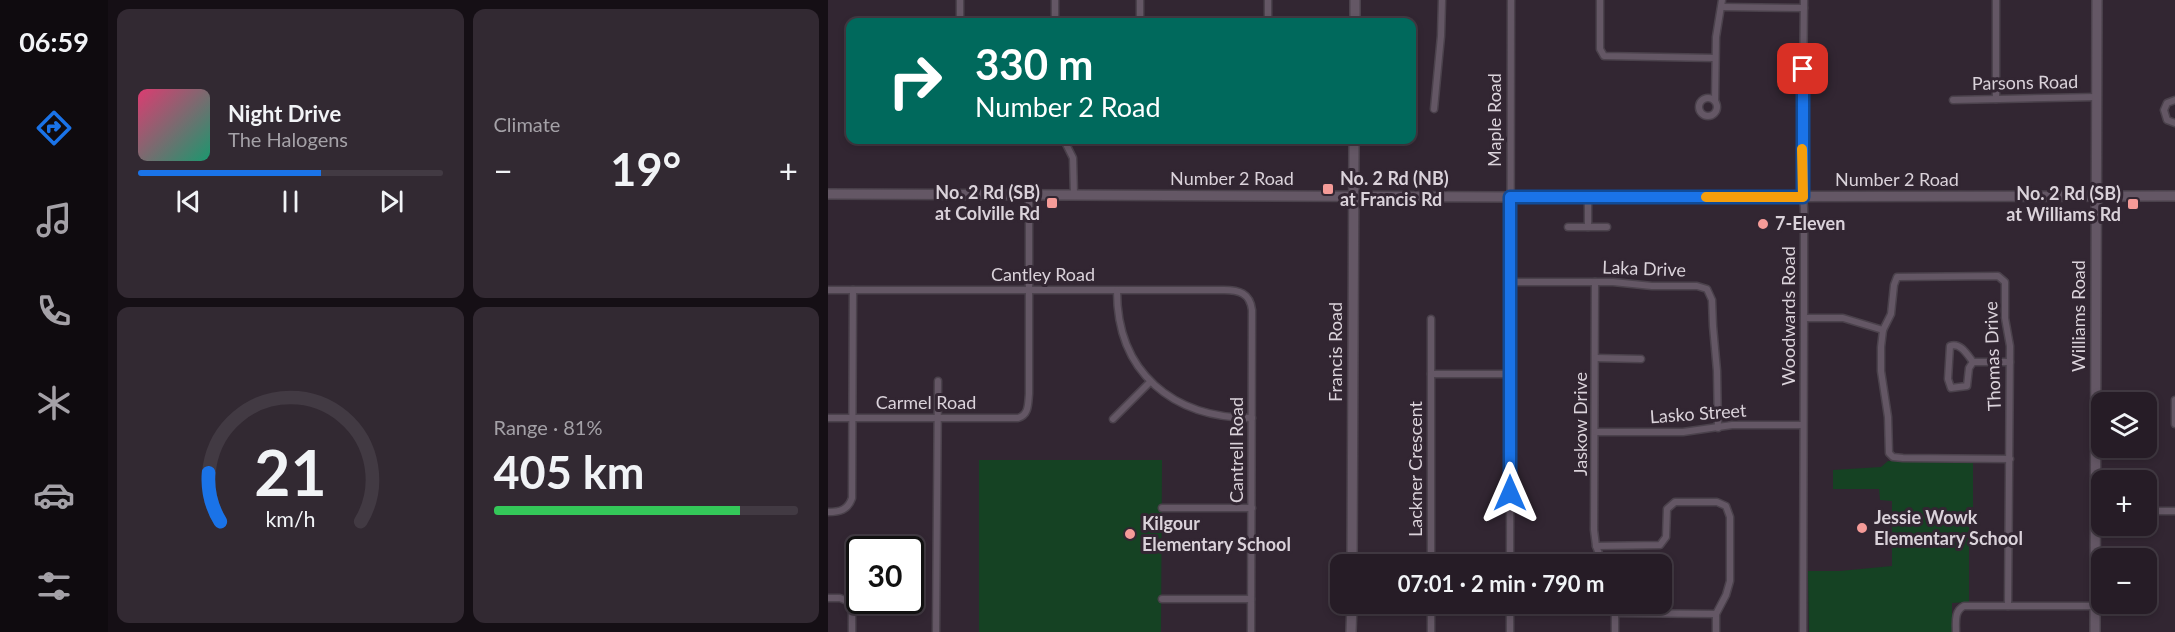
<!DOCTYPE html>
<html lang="en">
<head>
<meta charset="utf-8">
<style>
  :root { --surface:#261c26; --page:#322932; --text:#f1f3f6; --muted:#a4a1a7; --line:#423a43; --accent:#1a73e8 }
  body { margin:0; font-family:Lato,sans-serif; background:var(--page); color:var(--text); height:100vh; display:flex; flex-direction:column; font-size:22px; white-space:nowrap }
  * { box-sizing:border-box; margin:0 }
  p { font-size:20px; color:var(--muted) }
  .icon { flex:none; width:33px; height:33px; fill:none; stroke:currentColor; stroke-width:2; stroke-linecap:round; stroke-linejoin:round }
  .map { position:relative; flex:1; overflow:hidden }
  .panel { display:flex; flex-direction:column; gap:9px; padding:9px; background:#150f15; width:720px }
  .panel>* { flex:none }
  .hud { position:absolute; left:18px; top:18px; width:570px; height:126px; border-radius:12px; box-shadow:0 3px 9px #0003,0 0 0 2px var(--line); background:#00695c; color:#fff; overflow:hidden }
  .tools { position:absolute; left:1263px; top:392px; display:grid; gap:12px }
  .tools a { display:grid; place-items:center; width:66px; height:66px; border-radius:12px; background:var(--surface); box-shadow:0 3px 9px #0003,0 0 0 2px var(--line); font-size:30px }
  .speed { position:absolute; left:18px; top:536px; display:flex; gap:12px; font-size:30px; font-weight:700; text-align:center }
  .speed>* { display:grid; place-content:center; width:78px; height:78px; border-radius:50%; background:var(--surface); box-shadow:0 3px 9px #0003,0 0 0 2px var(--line); line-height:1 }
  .speed .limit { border:3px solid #111; border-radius:9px; background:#fff; color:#111 }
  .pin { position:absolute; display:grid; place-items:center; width:51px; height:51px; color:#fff; margin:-26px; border-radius:12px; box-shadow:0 3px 9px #0006 }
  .me { position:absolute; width:66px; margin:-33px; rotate:0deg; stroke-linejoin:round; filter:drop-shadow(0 0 4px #0008) }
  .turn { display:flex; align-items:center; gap:21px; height:126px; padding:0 30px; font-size:27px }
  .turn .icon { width:78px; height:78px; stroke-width:2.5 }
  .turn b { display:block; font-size:42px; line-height:51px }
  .big { font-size:45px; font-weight:700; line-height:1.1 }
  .panel .widget { flex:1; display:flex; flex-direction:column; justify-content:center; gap:9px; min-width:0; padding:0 21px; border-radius:12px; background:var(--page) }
  .panel .dial { align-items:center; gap:0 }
  .dial svg { height:156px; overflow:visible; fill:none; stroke:var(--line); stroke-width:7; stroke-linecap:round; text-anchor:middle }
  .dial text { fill:var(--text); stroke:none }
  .song { display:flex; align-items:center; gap:18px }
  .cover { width:72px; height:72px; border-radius:9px; background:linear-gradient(135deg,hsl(340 70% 55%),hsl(160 70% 35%)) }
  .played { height:6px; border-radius:3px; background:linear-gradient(90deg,var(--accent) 60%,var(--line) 60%) }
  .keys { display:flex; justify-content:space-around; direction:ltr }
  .heat { display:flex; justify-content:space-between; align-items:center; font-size:33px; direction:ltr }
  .charge { height:9px; border-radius:4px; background:linear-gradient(90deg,#34c759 81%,var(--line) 0) }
  .panel .tiles { flex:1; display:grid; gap:9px; grid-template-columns:repeat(2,1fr) }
  .trip { position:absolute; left:502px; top:554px; width:342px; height:60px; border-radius:12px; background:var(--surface); box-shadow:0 3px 9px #0003,0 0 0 2px var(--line); font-weight:700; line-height:60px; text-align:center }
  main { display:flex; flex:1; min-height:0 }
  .dock { display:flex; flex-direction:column; width:108px; justify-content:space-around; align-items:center; background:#0f0b0f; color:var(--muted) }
  .dock .icon { width:42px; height:42px }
  .dock .on { color:var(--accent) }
  .dock b { font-size:27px; color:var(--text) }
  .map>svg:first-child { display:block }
  .green { fill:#154223 }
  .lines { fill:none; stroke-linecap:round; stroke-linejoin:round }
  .street-casing { stroke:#4b424c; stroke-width:9 }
  .secondary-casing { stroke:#4b424c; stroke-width:12 }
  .street { stroke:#645765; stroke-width:6 }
  .secondary { stroke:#645765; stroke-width:9 }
  .route-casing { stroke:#114b97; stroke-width:15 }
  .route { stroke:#1a73e8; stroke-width:10 }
  .slow { stroke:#f59e0b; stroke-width:10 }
  .poi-dot { fill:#f59b98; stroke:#322632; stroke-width:2 }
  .labels { text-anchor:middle; stroke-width:6; stroke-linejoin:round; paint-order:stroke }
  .street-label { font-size:18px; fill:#dad2da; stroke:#322632 }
  .poi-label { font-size:18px; font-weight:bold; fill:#dad2da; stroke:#322632; text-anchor:start }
</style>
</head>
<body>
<main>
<nav class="dock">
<b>06:59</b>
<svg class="icon on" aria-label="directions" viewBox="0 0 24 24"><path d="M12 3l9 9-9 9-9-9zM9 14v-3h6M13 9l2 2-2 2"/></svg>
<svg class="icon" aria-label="music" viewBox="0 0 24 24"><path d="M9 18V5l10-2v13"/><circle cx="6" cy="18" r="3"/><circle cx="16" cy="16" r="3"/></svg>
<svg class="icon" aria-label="phone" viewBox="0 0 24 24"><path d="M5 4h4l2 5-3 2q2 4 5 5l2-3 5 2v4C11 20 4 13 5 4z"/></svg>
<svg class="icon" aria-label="climate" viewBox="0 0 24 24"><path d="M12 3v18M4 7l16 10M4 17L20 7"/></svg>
<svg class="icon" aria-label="car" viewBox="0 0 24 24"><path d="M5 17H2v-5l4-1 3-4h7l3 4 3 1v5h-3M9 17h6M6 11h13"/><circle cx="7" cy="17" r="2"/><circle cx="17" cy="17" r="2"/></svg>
<svg class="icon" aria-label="filters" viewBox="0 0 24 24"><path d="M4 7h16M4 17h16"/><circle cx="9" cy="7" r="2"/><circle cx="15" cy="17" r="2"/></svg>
</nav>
<section class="panel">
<div class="tiles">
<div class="widget">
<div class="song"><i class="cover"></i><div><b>Night Drive</b><p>The Halogens</p></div></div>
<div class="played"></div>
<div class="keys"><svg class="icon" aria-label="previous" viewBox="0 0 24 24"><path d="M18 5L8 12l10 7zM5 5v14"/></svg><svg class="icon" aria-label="pause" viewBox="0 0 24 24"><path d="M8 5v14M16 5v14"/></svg><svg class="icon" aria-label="next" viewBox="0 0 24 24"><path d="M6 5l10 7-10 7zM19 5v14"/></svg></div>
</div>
<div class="widget"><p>Climate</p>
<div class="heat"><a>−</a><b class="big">19°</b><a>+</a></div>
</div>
<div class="widget dial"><svg viewBox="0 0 100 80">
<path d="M14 69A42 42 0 1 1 86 69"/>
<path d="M14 69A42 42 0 0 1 8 44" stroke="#1a73e8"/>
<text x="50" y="56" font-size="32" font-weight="700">21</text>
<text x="50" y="72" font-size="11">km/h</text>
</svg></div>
<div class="widget"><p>Range · 81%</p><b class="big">405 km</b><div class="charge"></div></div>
</div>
</section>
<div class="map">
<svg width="1347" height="632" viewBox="0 0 1347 632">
  <rect width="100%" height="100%" fill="#322632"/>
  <!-- green -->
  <g class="green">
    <polygon points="151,460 334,460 333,632 151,632"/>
    <polygon points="1060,461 1145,463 1145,515 1141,516 1141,602 1124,603 1124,632 981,632 980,571 1012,571 1064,566 1064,501 1052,500 1051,489 1005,489 1005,470 1053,467"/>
  </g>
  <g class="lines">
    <!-- street casing -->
    <g class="street-casing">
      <g id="street">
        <polyline points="132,0 132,22"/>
        <polyline points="440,0 440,22"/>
        <polyline points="772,0 772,49 776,56 887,58"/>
        <polyline points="894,7 976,8"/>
        <polyline points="227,22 227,0"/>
        <polyline points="312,22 312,0"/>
        <circle cx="880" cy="107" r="9"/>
        <polyline points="1168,99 1168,0"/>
        <polyline points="1125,100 1268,97"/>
        <polyline points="1347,100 1339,103 1336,110 1339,120 1347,123"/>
        <polyline points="887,101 888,37 894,0"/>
        <polyline points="606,109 613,36 614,0"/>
        <polyline points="236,140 245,158 246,195"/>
        <polyline points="760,197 760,227"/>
        <polyline points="740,227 779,227"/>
        <polyline points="682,282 785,282 824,286 869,286 879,289 884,300 885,326 889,371 890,428"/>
        <polyline points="767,282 766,530 768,546 775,564"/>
        <path d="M0,290H396C411,290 422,293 424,310L423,632"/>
        <path d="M289,291C289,373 345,418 424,418"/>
        <polyline points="976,318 1015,318 1055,330"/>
        <polyline points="768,358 813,359"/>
        <path d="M1145,362C1139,354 1132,342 1122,346L1120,379L1123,388L1139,386L1141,368L1145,362H1182"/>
        <polyline points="603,374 603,319"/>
        <polyline points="1347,400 1347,424"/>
        <path d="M0,418H190C201,415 200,404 201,394V195"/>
        <polyline points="285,419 322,382"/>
        <polyline points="768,432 855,432 904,425 975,425"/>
        <polyline points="334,508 424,508"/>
        <polyline points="1318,511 1347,511"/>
        <path d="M0,512C12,512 20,510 24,498L25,290"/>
        <polyline points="768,546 832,545 838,537 839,509 847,502 889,502 898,506 902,517 902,581 898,595 888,614 888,632"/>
        <polyline points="603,564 603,374 682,374"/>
        <polyline points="682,564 683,0"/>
        <polyline points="0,598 12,598 21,602 24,612 24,632"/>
        <polyline points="334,599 423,599"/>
        <polyline points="787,603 787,632"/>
        <polyline points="1180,606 1182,346 1177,318 1177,282 1170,276 1069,277 1066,285 1063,314 1055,330 1053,347 1053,371 1060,417 1061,453 1065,457 1075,458 1182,459"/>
        <polyline points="787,613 888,614"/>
        <polyline points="108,632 110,381"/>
        <polyline points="603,632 603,603"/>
        <polyline points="682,632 682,603"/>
        <polyline points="975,632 976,311 976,208 974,185 976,0"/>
        <path d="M1128,632C1128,622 1126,611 1136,606H1267"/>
      </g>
    </g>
    <!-- secondary casing -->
    <g class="secondary-casing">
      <g id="secondary">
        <polyline points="527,22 527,0"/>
        <polyline points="0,194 689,197 1347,196"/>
        <polyline points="524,564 526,140"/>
        <polyline points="523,632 524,603"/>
        <polyline points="1267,632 1269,0"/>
      </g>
    </g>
    <!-- street -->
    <use href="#street" class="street"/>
    <!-- secondary -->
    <use href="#secondary" class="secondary"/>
  </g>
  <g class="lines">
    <!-- route casing -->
    <g class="route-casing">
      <polyline id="route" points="682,493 682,197 975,197 975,69"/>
    </g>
    <!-- route -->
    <use href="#route" class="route"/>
    <!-- slow -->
    <polyline class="slow" points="878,197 975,197 974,149"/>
  </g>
  <!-- markers -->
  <g class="poi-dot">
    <rect x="494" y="183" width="12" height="12" rx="3"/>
    <rect x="218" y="197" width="12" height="12" rx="3"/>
    <rect x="1299" y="198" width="12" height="12" rx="3"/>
    <circle cx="935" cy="224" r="6"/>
    <circle cx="1034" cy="528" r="6"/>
    <circle cx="302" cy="534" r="6"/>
  </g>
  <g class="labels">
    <!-- street labels -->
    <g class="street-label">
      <text transform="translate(1197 83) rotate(-1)" y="6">Parsons Road</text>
      <text transform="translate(667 120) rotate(-90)" y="6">Maple Road</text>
      <text x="404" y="185">Number 2 Road</text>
      <text x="1069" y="186">Number 2 Road</text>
      <text transform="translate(816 269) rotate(2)" y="6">Laka Drive</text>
      <text x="215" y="281">Cantley Road</text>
      <text transform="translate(961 316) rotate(-90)" y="6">Woodwards Road</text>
      <text transform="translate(1251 316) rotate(-90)" y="6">Williams Road</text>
      <text transform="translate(508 352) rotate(-90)" y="6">Francis Road</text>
      <text transform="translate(1165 356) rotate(-92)" y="6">Thomas Drive</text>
      <text x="98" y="409">Carmel Road</text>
      <text transform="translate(870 414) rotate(-4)" y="6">Lasko Street</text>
      <text transform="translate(753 424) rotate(-90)" y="6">Jaskow Drive</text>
      <text transform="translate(409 450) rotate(-90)" y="6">Cantrell Road</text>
      <text transform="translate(588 469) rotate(-90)" y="6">Lackner Crescent</text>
    </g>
    <!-- poi labels -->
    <g class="poi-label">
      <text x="512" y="185">No. 2 Rd (NB)<tspan x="512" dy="21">at Francis Rd</tspan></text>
      <text x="212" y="199" text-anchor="end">No. 2 Rd (SB)<tspan x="212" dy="21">at Colville Rd</tspan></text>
      <text x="1293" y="200" text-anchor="end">No. 2 Rd (SB)<tspan x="1293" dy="21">at Williams Rd</tspan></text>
      <text x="947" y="230">7-Eleven</text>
      <text x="1046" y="524">Jessie Wowk<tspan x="1046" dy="21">Elementary School</tspan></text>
      <text x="314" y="530">Kilgour<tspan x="314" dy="21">Elementary School</tspan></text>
    </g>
  </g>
</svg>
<div class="tools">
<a><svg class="icon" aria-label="layers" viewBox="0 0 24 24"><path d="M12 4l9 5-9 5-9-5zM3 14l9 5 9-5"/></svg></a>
<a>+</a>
<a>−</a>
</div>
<div class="speed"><div class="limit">30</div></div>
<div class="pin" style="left:975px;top:69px;background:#d93025"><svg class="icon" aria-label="arrive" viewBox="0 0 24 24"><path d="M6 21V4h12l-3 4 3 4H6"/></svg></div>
<svg class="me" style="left:682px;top:493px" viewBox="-20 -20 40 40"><path d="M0-17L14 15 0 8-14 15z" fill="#1a73e8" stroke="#fff" stroke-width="4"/></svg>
<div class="trip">07:01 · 2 min · 790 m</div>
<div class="hud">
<div class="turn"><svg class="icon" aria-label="right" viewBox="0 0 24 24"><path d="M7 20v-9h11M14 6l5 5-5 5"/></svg><div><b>330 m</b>Number 2 Road</div></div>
</div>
</div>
</main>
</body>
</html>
